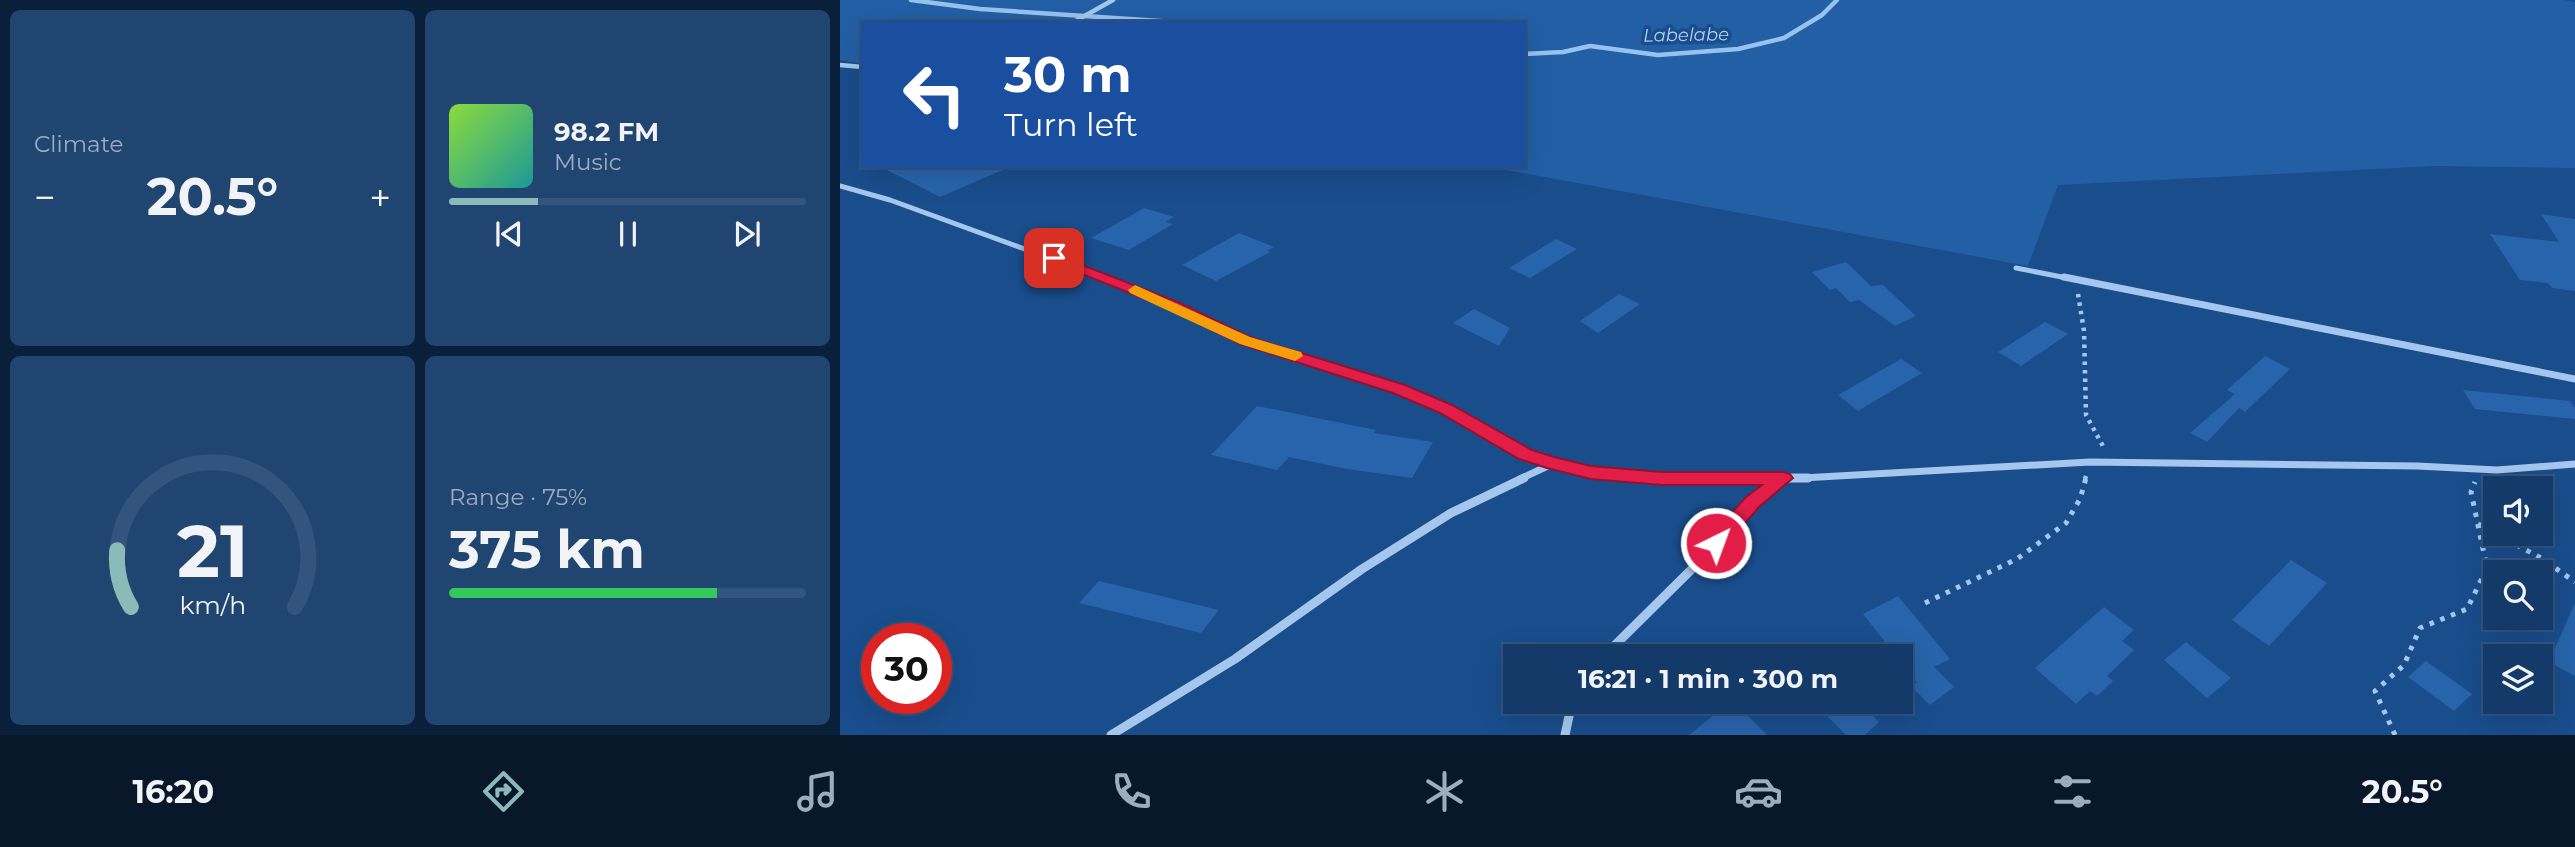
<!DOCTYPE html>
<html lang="en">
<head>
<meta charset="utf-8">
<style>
  :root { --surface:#133a69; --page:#204571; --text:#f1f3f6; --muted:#9dadc0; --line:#32547d; --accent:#8bbbb9 }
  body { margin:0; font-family:Montserrat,sans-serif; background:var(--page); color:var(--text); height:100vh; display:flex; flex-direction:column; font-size:26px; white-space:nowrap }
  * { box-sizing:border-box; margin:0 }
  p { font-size:23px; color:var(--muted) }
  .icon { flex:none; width:38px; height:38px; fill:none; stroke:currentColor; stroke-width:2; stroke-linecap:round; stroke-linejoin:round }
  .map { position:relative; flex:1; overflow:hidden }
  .drawer { display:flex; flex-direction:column; gap:10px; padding:10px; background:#0a203a; width:840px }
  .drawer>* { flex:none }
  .guide { position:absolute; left:21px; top:21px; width:665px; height:147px; border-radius:0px; box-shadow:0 7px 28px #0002,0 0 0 2px var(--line); background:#1a4fa0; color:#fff; overflow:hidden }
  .buttons { position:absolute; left:1643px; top:476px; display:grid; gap:14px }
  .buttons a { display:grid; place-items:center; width:70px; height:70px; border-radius:0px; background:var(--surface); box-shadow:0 7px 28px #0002,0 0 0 2px var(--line); font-size:35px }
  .speed { position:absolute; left:21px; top:623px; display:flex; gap:14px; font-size:35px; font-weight:700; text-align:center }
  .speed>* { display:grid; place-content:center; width:91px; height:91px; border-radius:50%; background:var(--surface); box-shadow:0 7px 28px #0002,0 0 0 2px var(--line); line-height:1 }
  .speed .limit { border:10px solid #d22; background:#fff; color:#111 }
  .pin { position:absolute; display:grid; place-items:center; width:60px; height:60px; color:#fff; margin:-30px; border-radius:14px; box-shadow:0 4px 10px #0006 }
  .me { position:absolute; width:77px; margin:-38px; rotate:42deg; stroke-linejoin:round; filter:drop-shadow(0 0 5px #0008) }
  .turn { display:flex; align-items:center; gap:24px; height:147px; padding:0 28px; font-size:32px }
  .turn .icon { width:91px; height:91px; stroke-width:2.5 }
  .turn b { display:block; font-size:49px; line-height:60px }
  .big { font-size:52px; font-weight:700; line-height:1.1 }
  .drawer .widget { flex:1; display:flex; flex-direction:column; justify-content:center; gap:10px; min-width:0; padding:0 24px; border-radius:10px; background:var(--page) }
  .drawer .dial { align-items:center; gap:0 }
  .dial svg { height:182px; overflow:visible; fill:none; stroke:var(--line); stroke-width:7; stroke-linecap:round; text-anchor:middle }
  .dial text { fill:var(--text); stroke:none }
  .song { display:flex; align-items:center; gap:21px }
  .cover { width:84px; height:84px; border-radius:10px; background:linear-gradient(135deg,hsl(90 70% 55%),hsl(180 70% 35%)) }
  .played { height:7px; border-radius:4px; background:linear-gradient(90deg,var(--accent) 25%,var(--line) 25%) }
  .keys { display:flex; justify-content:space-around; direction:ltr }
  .heat { display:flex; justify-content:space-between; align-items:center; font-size:38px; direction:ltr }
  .charge { height:10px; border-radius:5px; background:linear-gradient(90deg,#34c759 75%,var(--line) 0) }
  .drawer .tiles { flex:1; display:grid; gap:10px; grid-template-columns:repeat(2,1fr) }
  .trip { position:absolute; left:663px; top:644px; width:410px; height:70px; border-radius:0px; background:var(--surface); box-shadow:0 7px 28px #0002,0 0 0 2px var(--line); font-weight:700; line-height:70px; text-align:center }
  .tab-bar { display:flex; height:112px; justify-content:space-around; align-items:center; background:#08172a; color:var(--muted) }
  .tab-bar .icon { width:49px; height:49px }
  .tab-bar .current { color:var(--accent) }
  .tab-bar b { font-size:32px; color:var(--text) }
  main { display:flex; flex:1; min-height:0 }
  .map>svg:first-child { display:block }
  .green { fill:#225fa5 }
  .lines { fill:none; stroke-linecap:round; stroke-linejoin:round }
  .stream { stroke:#97c2f0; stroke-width:4.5 }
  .building { fill:#2864ab }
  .path-far1 { stroke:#a5c7ee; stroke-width:4.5; stroke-dasharray:3.5 5; stroke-linecap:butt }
  .path { stroke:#a5c7ee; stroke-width:5; stroke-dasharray:4.5 7; stroke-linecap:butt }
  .street-far3 { stroke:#a5c7ee; stroke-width:4.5 }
  .street-far2 { stroke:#a5c7ee; stroke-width:5 }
  .street-far1 { stroke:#a5c7ee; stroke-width:7 }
  .street { stroke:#a5c7ee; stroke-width:9 }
  .route { fill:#e11d48; stroke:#92132f; stroke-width:2 }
  .slow { fill:#f59e0b }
  .labels { text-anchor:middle; stroke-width:7; stroke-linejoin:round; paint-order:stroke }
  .far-water-label { font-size:18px; font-style:italic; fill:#b1d1f5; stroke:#194d8c }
</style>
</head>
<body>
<main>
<section class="drawer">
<div class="tiles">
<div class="widget"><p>Climate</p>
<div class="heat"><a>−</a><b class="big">20.5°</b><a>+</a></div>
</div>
<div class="widget">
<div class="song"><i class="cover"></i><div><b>98.2 FM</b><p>Music</p></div></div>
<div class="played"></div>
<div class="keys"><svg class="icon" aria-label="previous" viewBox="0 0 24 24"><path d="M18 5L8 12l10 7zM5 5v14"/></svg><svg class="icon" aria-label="pause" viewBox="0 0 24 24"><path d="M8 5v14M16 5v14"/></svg><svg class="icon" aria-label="next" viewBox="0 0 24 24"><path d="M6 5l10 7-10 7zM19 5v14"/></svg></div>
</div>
<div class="widget dial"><svg viewBox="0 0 100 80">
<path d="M14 69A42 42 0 1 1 86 69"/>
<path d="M14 69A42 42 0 0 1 8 44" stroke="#8bbbb9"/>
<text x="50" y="56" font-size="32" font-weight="700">21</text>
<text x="50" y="72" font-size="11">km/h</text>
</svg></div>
<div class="widget"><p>Range · 75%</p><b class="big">375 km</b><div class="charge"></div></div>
</div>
</section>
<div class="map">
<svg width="1735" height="735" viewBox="0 0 1735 735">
  <rect width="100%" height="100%" fill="#194d8c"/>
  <!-- green -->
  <polygon class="green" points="0,0 1724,0 1735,2 1735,168 1594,166 1218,185 1188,266 645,166 684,166 684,23 23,23 23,64 0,60"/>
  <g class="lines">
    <!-- stream -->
    <g class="stream">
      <polyline points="71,0 140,9 350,23"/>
      <polyline points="684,54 723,52 750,46 818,55 898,49 944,38 982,15 997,0"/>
    </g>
  </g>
  <!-- building -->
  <g class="building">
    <polygon points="39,166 172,166 100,197"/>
    <polygon points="304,208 334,217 325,222 333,224 289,250 251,238"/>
    <polygon points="1701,214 1735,219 1735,291 1712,288 1708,283 1680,280 1650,234 1719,242"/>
    <polygon points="399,233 434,247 427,251 430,252 376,281 342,265"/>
    <polygon points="716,239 737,249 690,278 669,268"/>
    <polygon points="1006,262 1031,286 1043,285 1076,316 1055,326 1019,300 1010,302 996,288 990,290 972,272"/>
    <polygon points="779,294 800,304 758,333 740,321"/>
    <polygon points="634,309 670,328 659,346 613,323"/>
    <polygon points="1205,322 1228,334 1181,366 1158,352"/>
    <polygon points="1425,356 1450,369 1405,412 1399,408 1367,442 1350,433 1395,394 1387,390"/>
    <polygon points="1061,359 1082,373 1018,411 998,395"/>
    <polygon points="1623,390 1730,401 1735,408 1735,419 1635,409"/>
    <polygon points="417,406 536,430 534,433 593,442 572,478 507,469 449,457 437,470 371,455"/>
    <polygon points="1451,560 1487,583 1429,646 1392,620"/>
    <polygon points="259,581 379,610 361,633 239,603"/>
    <polygon points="1058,596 1110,659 1094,667 1114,687 1090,705 1071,686 1077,682 1060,662 1060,656 1056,656 1023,614"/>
    <polygon points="1735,603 1735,676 1709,662"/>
    <polygon points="1264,607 1294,630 1282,641 1294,650 1267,676 1273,681 1257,696 1250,691 1236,704 1195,668"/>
    <polygon points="1346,642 1391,678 1367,698 1324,660"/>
    <polygon points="1586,661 1632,694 1614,711 1568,677"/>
    <polygon points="890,702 894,702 927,735 849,735"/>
    <polygon points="973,702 1019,702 1039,722 1025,735 1006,735"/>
  </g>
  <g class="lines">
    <!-- path-far1 -->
    <g class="path-far1">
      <polyline points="1238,294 1244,331 1246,415 1264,448"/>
      <polyline points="1245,479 1246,476"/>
    </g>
    <!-- path -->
    <g class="path">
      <polyline points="1638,524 1656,533"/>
      <polyline points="1656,534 1701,558 1735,582"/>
      <polyline points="1085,603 1177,559 1226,523 1240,499 1246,478"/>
      <polyline points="1555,735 1535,691 1564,665 1580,628 1627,609 1647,568 1631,492 1635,482"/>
    </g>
    <!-- street-far3 -->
    <g class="street-far3">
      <polyline points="232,23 273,0"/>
      <polyline points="0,65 23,67"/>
    </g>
    <!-- street-far2 -->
    <g class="street-far2">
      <polyline points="0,186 50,200 267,279"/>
      <polyline points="1176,268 1232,279"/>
    </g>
    <!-- street-far1 -->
    <g class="street-far1">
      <polyline points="262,277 335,306 405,340 559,389 606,409 686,455 751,473 822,479 944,479 1250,462 1577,466 1657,470 1735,464"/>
      <polyline points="1224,277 1735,379"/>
      <polyline points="680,479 712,464"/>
    </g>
    <!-- street -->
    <g class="street">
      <polyline points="806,478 968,478"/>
      <polyline points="764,656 859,562 913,502 943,479"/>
      <polyline points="271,735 395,659 522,569 611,513 684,478"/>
      <polyline points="725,735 732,702"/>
    </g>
  </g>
  <!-- route -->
  <polygon class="route" points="214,254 340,303 410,337 565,385 612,405 692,450 714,457 751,466 822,472 944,472 950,474 953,478 919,507 883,548 876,550 870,548 867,543 870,537 906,497 922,485 822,485 751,479 707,468 679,459 600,413 553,393 400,344 330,309 209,261 207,258"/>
  <!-- slow -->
  <polygon class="slow" points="295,285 410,337 461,352 463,356 455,361 400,344 290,293 288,290"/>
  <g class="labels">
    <!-- far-water labels -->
    <g class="far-water-label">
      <text transform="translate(846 35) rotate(-1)" y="6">Labelabe</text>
    </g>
  </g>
</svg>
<div class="buttons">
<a><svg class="icon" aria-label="sound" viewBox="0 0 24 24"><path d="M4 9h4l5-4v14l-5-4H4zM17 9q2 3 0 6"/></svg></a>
<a><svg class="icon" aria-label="search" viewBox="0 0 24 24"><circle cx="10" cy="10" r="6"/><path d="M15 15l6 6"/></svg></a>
<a><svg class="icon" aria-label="layers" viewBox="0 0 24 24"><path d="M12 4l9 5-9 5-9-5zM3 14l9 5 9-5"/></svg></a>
</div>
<div class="speed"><div class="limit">30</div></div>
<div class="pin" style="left:214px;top:258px;background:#d93025"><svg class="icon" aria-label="arrive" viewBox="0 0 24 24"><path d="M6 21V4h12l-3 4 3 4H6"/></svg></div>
<svg class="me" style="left:876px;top:543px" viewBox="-20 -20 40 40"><circle r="17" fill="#e11d48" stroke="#fff" stroke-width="3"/><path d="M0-11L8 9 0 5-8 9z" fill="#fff"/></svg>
<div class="trip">16:21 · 1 min · 300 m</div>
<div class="guide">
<div class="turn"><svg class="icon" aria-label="left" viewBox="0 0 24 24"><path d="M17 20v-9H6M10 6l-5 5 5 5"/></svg><div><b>30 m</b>Turn left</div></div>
</div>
</div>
</main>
<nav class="tab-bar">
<b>16:20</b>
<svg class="icon current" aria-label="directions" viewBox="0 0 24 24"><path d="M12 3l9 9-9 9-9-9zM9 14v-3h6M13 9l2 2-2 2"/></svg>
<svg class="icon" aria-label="music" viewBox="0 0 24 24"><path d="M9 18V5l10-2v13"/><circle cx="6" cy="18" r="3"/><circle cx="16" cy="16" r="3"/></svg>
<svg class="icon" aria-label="phone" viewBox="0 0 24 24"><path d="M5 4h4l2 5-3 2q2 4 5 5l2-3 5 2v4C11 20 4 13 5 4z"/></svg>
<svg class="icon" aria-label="climate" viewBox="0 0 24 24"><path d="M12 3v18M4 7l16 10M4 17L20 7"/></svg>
<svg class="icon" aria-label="car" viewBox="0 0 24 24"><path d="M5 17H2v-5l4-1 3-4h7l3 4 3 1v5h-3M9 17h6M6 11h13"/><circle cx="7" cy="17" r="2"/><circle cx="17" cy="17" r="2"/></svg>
<svg class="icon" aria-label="filters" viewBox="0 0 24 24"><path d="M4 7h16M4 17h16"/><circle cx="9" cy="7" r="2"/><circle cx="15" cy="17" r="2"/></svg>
<b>20.5°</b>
</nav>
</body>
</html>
